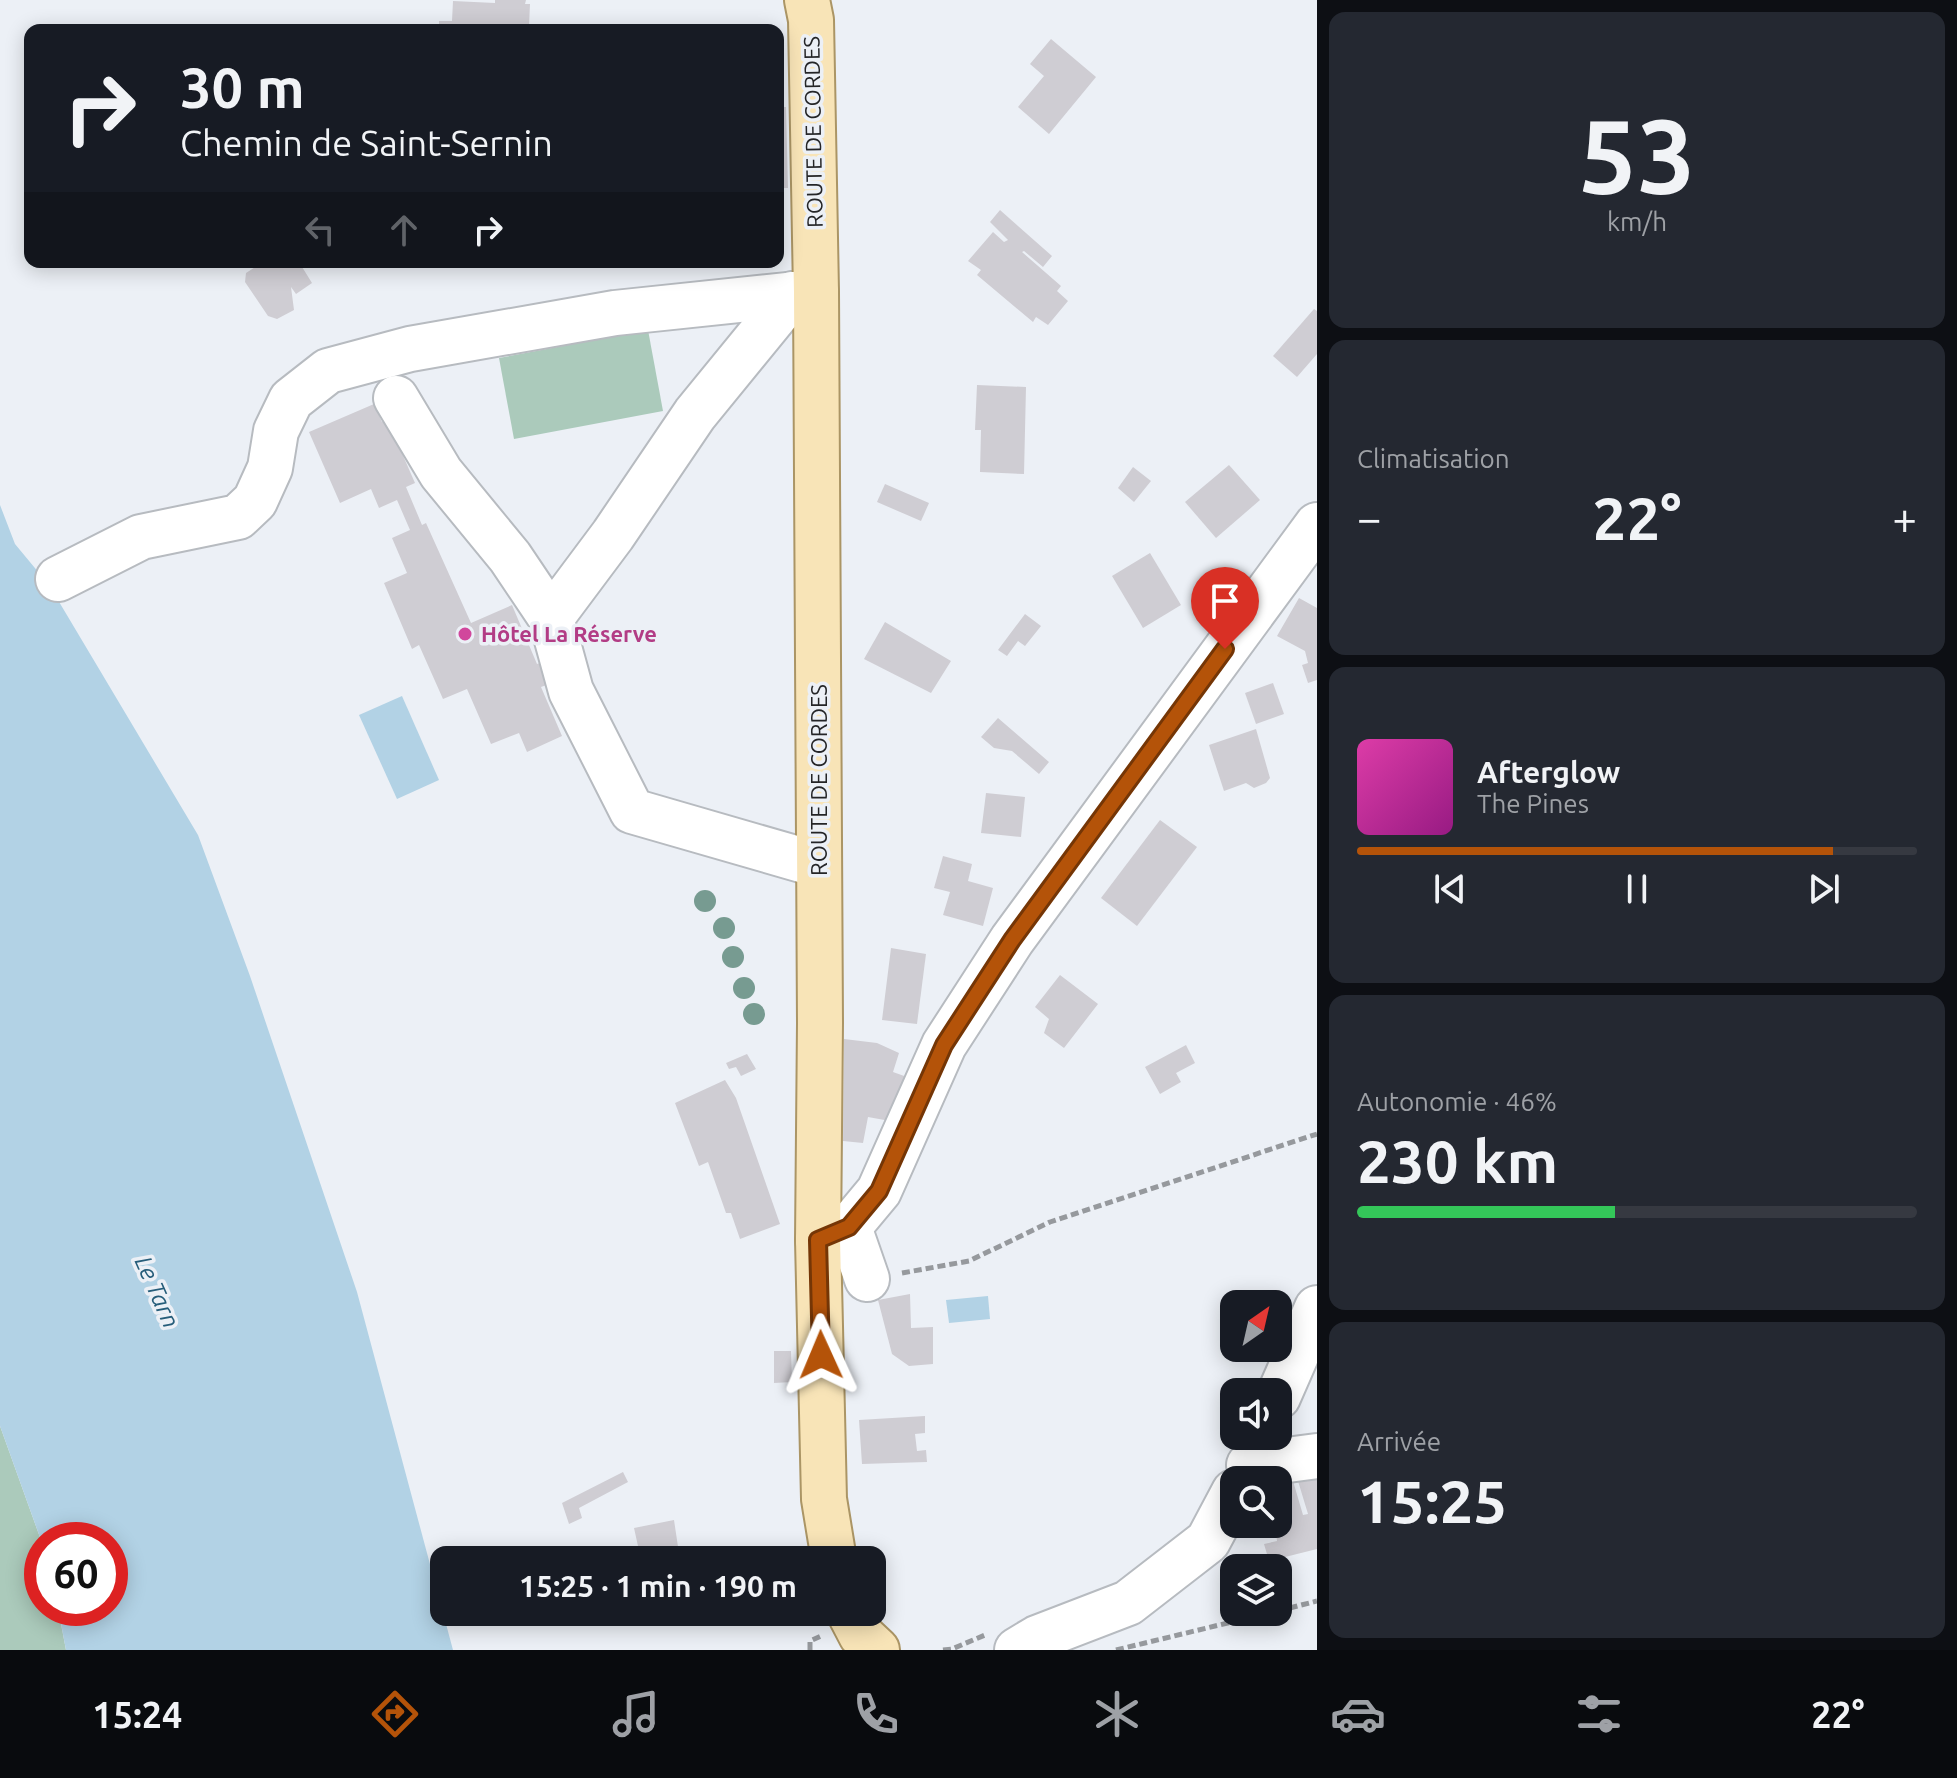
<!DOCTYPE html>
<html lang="fr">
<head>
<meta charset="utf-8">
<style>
  :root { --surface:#171b24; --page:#242831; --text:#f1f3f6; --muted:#9ea1a6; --line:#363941; --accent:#b45309 }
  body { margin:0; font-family:Ubuntu,sans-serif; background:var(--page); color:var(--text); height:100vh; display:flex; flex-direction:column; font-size:30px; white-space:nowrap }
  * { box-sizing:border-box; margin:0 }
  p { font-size:26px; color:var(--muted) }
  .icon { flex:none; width:44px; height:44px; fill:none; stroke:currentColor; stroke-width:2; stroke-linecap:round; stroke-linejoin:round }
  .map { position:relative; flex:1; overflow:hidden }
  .drawer { display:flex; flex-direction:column; gap:12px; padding:12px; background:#0d0f14; width:640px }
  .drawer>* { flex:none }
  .top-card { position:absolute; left:24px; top:24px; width:760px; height:244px; border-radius:16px; box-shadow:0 4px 20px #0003; background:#171b24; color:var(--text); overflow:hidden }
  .needle { width:52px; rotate:34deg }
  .controls { position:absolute; left:1220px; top:1290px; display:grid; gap:16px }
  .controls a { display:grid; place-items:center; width:72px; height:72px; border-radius:16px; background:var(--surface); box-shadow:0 4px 20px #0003; font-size:40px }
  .speed { position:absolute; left:24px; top:1522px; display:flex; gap:16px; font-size:40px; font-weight:700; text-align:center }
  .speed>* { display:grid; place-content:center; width:104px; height:104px; border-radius:50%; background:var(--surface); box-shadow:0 4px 20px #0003; line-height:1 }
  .speed .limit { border:12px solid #d22; background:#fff; color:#111 }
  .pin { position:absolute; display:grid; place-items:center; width:68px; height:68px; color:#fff; margin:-82px -34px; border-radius:50% 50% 50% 0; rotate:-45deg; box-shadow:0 0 8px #0007 }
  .pin .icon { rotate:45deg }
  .me { position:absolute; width:88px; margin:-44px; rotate:359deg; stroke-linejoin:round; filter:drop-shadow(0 0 6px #0008) }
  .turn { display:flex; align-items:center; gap:28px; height:168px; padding:0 24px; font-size:36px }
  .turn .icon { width:104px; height:104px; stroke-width:2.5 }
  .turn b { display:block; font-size:56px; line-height:68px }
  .lanes { display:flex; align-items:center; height:76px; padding:0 24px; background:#0003; justify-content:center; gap:40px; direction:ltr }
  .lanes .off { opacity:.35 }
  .big { font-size:60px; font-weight:600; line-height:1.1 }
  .drawer .card { flex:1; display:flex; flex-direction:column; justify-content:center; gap:12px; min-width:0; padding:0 28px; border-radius:16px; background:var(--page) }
  .drawer .dial { align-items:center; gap:0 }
  .dial b { font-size:104px; line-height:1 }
  .song { display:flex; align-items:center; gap:24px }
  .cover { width:96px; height:96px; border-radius:12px; background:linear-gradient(135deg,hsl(320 70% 55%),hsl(310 70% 35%)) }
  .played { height:8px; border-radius:4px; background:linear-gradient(90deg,var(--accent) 85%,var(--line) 85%) }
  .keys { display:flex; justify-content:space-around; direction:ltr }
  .heat { display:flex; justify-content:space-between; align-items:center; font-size:44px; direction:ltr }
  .charge { height:12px; border-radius:6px; background:linear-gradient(90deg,#34c759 46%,var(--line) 0) }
  .trip { position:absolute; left:430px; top:1546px; width:456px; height:80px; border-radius:16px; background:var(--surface); box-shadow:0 4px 20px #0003; font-weight:600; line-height:80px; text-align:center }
  .tab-bar { display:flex; height:128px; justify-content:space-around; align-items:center; background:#090b0e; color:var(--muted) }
  .tab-bar .icon { width:56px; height:56px }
  .tab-bar .current { color:var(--accent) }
  .tab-bar b { font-size:36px; color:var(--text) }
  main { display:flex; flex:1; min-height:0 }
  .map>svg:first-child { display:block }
  .green { fill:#abcabb }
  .water { fill:#b2d2e5 }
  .building { fill:#cfcdd3 }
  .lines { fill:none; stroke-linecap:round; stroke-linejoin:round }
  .minor-casing { stroke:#b7bbc0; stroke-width:48 }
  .major-casing { stroke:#ab9565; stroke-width:48 }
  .path { stroke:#96999d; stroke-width:5; stroke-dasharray:8 4; stroke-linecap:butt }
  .minor { stroke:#fff; stroke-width:44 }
  .major { stroke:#f8e4b7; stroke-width:44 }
  .tree { fill:#779b91 }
  .route-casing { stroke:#753606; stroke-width:20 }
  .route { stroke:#b45309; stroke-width:14 }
  .hotel-dot { fill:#d1479c; stroke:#ecf0f6; stroke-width:3 }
  .labels { text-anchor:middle; stroke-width:7; stroke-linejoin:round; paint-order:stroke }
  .street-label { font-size:22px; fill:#242527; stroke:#ecf0f6 }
  .hotel-label { font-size:22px; font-weight:bold; fill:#b23c85; stroke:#ecf0f6; text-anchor:start }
  .water-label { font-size:24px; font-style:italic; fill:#265d7a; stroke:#ecf0f6 }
</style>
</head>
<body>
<main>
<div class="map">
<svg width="1317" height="1650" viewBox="0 0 1317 1650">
  <rect width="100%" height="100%" fill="#ecf0f6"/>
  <!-- green -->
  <g class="green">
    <polygon points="648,330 663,411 514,439 499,358"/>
    <polygon points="0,1426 42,1543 42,1608 58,1608 66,1650 0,1650"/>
  </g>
  <!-- water -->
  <g class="water">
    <polygon points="0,505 15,544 49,585 198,835 250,976 357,1292 453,1650 66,1650 58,1608 110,1608 110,1540 42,1540 42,1543 0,1426"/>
    <polygon points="402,696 439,780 397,799 359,715"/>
    <polygon points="988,1296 990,1319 949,1323 946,1300"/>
  </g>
  <!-- building -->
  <g class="building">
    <polygon points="495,0 526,0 525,4 530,4 529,26 516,26 515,30 439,30 439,21 452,21 453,1 495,3"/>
    <polygon points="1051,39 1096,77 1049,134 1018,107 1044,76 1030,64"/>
    <polygon points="778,107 786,107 788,188 778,188"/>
    <polygon points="1000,210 1052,256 1043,267 1024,251 1022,252 1061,286 1057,291 1068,301 1048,325 1036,317 1033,322 977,275 981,270 968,261 993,232 1004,242 1008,240 990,222"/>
    <polygon points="263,262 299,262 312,283 296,294 291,287 294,310 277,319 268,316 245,282 246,273"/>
    <polygon points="1314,309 1317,311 1317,354 1297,377 1273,356"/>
    <polygon points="977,385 1026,387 1024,474 980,472 981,430 975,430"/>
    <polygon points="374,404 382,422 387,419 415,483 406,487 422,525 426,523 471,623 512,605 537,664 543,662 552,683 541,687 562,736 527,752 519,733 491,744 467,689 443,699 419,645 412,649 384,583 407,573 392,538 410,530 397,500 379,508 371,489 340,503 309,432"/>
    <polygon points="1229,465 1260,500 1216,538 1185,502"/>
    <polygon points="1133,467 1151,481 1134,502 1118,488"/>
    <polygon points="885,484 929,503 921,521 877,502"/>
    <polygon points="1150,553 1181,605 1143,628 1112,576"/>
    <polygon points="1299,598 1317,608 1317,680 1308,683 1302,665 1308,663 1305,651 1277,636"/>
    <polygon points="1025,614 1041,626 1025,646 1018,641 1007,656 998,650"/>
    <polygon points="885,622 951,661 931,693 864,659"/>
    <polygon points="1273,683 1284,714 1256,724 1245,693"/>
    <polygon points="998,718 1049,762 1039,774 1012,751 994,748 981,737"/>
    <polygon points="1256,729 1270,778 1266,783 1254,788 1246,783 1224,791 1209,745"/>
    <polygon points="986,793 1025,797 1021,837 981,833"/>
    <polygon points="1160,820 1197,847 1137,926 1101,898"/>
    <polygon points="943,856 972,864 968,881 993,888 983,926 943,915 950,892 934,888"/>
    <polygon points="891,948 926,954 917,1024 882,1020"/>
    <polygon points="1060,975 1098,1004 1064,1048 1044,1033 1049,1019 1035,1007"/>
    <polygon points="844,1039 877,1043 899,1053 893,1072 907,1077 890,1121 868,1117 863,1143 843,1141"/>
    <polygon points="1186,1045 1195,1063 1176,1073 1181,1082 1160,1094 1145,1067"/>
    <polygon points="747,1054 756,1069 741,1076 736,1067 729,1069 726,1063"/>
    <polygon points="725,1080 736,1098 780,1224 740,1239 731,1213 726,1213 708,1162 699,1166 675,1103"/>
    <polygon points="910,1294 911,1328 933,1327 933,1364 909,1366 892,1354 878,1300"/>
    <polygon points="774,1351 791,1351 792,1382 774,1383"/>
    <polygon points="925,1416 925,1433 915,1434 917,1451 926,1450 927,1462 862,1464 859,1420"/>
    <polygon points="623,1472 628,1482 579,1508 582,1518 569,1524 562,1503"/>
    <polygon points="1317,1477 1317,1549 1269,1561 1264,1544 1277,1541 1275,1524 1278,1524 1278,1513 1283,1511 1278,1485 1293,1481 1303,1515 1308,1514 1298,1481"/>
    <polygon points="674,1520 680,1560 627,1560 627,1557 640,1555 634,1528"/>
  </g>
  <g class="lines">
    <!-- minor casing -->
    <g class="minor-casing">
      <g id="minor">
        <polyline points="793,294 695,414 613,535 551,618 571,691 632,811 819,865"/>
        <polyline points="396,398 441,473 510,557 551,618"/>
        <polyline points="58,579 141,537 238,517 255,501 270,468 276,431 291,400 328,371 410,349 615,313 816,292"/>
        <polyline points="849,1227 867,1279"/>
        <polyline points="818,1240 849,1227 879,1191 944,1045 1012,940 1317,525"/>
        <polyline points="1278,1397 1317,1308"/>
        <polyline points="1249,1465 1317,1456"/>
        <polyline points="1017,1650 1037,1638 1128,1603 1208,1541 1234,1492"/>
      </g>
    </g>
    <!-- major casing -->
    <g class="major-casing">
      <g id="major">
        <polyline points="807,0 811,20 816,292 820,1023 818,1240 824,1499 834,1560"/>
        <polyline points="849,1612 861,1635 877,1650"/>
      </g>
    </g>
    <!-- path -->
    <g class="path">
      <polyline points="902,1273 969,1261 1050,1222 1317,1134"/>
      <polyline points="1278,1611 1317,1601"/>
      <polyline points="810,1650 810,1641 821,1636"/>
      <polyline points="943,1650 952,1649 985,1635"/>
      <polyline points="1116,1650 1273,1612"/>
    </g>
    <!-- minor -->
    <use href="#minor" class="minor"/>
    <!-- major -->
    <use href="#major" class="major"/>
  </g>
  <!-- trees -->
  <g class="tree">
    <circle cx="705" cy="901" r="11"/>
    <circle cx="724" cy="928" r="11"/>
    <circle cx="733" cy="957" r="11"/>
    <circle cx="744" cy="988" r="11"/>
    <circle cx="754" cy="1014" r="11"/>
  </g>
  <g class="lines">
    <!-- route casing -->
    <g class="route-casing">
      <polyline id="route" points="821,1355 818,1240 849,1227 879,1191 944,1045 1012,940 1225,649"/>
    </g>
    <!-- route -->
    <use href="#route" class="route"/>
  </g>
  <!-- markers -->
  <circle class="hotel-dot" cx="465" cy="634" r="8"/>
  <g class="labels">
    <!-- street labels -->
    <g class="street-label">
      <text transform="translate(813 132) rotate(-91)" y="8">ROUTE DE CORDES</text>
      <text transform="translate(819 780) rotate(-90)" y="8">ROUTE DE CORDES</text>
    </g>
    <!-- hotel labels -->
    <g class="hotel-label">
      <text x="481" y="642">Hôtel La Réserve</text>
    </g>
    <!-- water labels -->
    <g class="water-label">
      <text transform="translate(157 1292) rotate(66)" y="8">Le Tarn</text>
    </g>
  </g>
</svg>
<div class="controls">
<a><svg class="needle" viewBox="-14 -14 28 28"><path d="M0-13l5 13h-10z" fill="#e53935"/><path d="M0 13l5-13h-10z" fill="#9ea1a6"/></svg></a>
<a><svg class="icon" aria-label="sound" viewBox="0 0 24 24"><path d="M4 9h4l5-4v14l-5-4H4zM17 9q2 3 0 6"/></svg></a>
<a><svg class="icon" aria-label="search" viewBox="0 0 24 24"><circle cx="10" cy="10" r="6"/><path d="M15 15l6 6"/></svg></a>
<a><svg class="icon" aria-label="layers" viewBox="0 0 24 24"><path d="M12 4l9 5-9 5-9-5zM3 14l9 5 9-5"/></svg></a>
</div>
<div class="speed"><div class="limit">60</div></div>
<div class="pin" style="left:1225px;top:649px;background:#d93025"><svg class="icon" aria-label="arrive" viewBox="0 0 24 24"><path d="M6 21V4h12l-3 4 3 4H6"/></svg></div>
<svg class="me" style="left:821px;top:1355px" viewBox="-20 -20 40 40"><path d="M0-17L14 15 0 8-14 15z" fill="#b45309" stroke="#fff" stroke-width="4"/></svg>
<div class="trip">15:25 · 1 min · 190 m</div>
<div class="top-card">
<div class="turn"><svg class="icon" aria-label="right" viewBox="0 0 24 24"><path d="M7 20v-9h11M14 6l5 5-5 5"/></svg><div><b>30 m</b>Chemin de Saint-Sernin</div></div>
<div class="lanes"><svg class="icon off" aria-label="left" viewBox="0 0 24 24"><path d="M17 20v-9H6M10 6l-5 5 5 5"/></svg><svg class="icon off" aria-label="ahead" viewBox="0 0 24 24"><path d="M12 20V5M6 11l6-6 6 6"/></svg><svg class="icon" aria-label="right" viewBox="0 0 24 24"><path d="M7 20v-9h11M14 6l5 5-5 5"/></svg></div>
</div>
</div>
<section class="drawer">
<div class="card dial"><b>53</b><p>km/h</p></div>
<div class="card"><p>Climatisation</p>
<div class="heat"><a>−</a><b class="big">22°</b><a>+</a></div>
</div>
<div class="card">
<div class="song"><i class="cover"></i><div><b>Afterglow</b><p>The Pines</p></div></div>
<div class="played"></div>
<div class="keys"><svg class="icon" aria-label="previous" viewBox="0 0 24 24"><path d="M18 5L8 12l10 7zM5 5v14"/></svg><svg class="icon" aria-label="pause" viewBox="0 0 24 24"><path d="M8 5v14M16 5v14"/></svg><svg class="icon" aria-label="next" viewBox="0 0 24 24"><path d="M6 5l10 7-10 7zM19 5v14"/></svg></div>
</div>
<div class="card"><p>Autonomie · 46%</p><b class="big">230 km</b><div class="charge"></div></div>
<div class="card"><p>Arrivée</p><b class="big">15:25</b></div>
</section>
</main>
<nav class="tab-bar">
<b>15:24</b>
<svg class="icon current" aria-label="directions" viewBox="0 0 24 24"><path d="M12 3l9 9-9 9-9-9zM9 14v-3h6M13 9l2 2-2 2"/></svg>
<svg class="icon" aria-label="music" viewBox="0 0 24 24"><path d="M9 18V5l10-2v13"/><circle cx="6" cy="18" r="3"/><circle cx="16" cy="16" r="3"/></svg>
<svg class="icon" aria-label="phone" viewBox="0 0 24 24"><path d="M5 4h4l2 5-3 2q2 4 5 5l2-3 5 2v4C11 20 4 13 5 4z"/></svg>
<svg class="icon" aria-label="climate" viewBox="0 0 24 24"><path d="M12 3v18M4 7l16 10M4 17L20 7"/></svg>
<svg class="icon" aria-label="car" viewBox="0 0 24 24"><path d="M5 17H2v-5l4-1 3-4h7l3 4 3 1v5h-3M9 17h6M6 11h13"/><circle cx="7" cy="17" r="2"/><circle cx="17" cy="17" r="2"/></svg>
<svg class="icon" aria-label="filters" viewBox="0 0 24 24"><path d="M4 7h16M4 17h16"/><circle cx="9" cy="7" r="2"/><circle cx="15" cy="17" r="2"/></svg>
<b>22°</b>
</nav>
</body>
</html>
